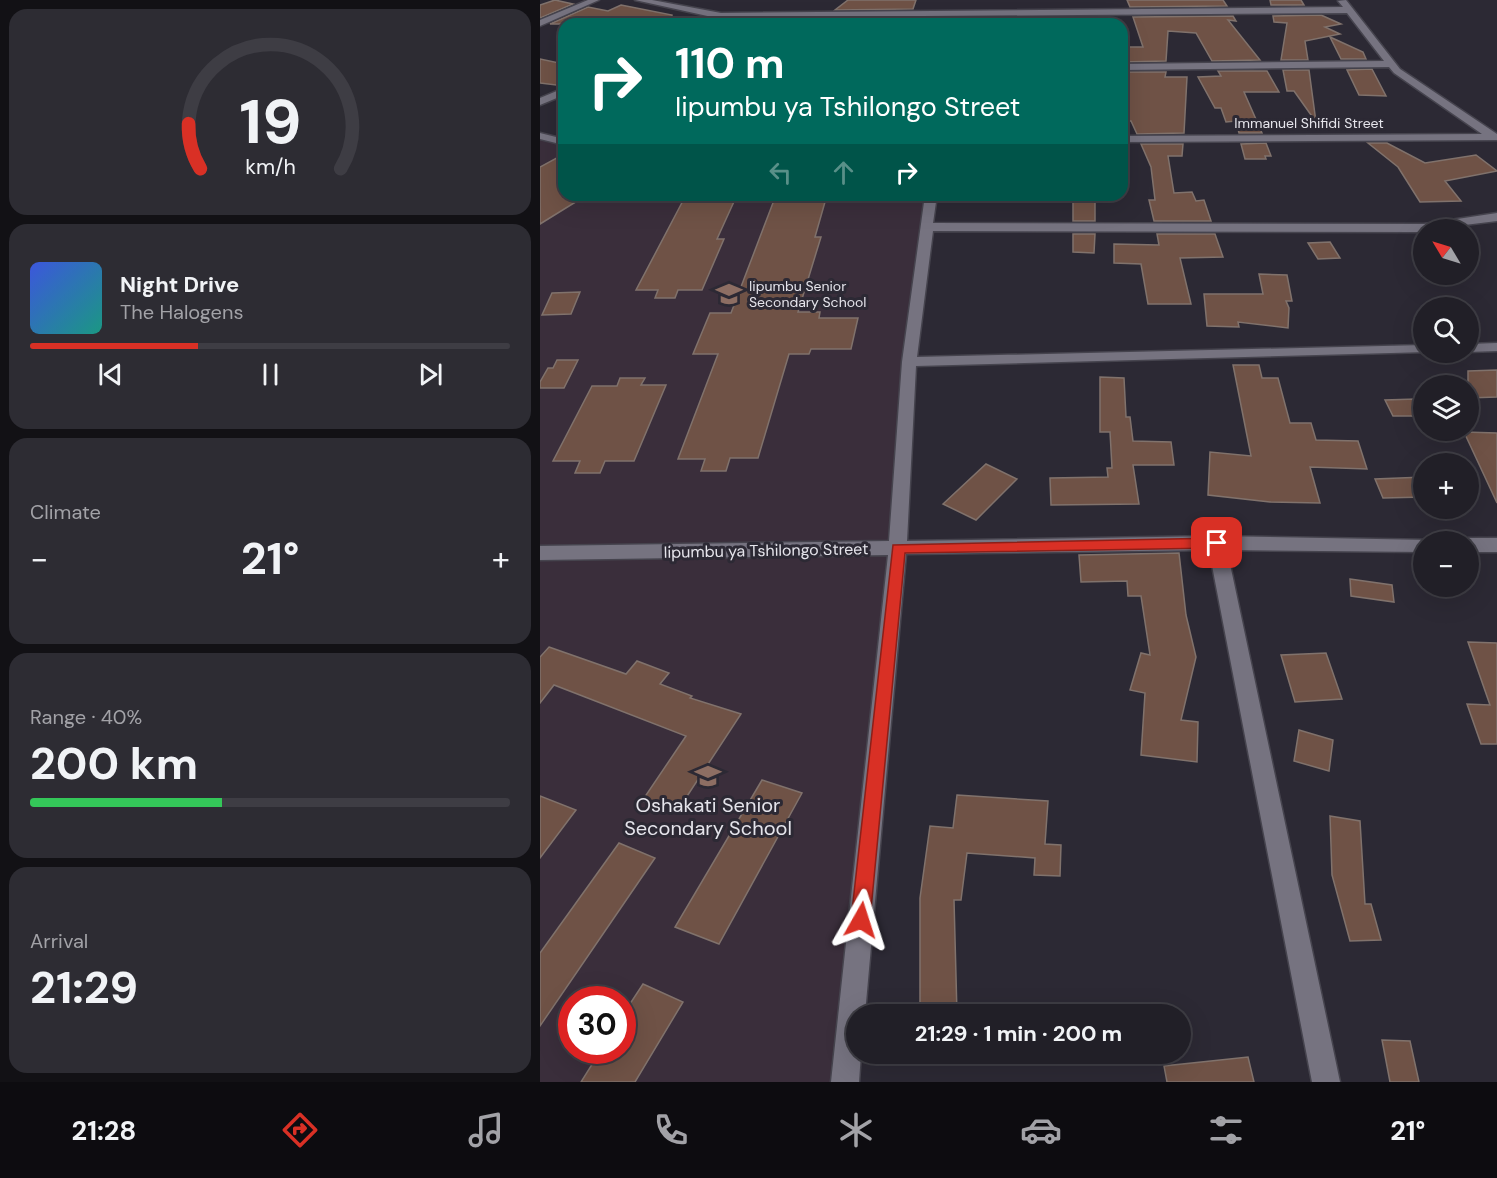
<!DOCTYPE html>
<html lang="en">
<head>
<meta charset="utf-8">
<style>
  :root { --surface:#211f27; --page:#2d2c33; --text:#f1f3f6; --muted:#a2a2a7; --line:#3e3d44; --accent:#d93025 }
  body { margin:0; font-family:"DM Sans",sans-serif; background:var(--page); color:var(--text); height:100vh; display:flex; flex-direction:column; font-size:22px; white-space:nowrap }
  * { box-sizing:border-box; margin:0 }
  p { font-size:20px; color:var(--muted) }
  .icon { flex:none; width:33px; height:33px; fill:none; stroke:currentColor; stroke-width:2; stroke-linecap:round; stroke-linejoin:round }
  .map { position:relative; flex:1; overflow:hidden }
  .panel { display:flex; flex-direction:column; gap:9px; padding:9px; background:#121115; width:540px }
  .panel>* { flex:none }
  .top-card { position:absolute; left:18px; top:18px; width:570px; height:183px; border-radius:18px; box-shadow:0 6px 24px #0002,0 0 0 2px var(--line); background:#00695c; color:#fff; overflow:hidden }
  .needle { width:39px; rotate:308deg }
  .buttons { position:absolute; left:873px; top:219px; display:grid; gap:12px }
  .buttons a { display:grid; place-items:center; width:66px; height:66px; border-radius:50%; background:var(--surface); box-shadow:0 6px 24px #0002,0 0 0 2px var(--line); font-size:30px }
  .speed { position:absolute; left:18px; top:986px; display:flex; gap:12px; font-size:30px; font-weight:700; text-align:center }
  .speed>* { display:grid; place-content:center; width:78px; height:78px; border-radius:50%; background:var(--surface); box-shadow:0 6px 24px #0002,0 0 0 2px var(--line); line-height:1 }
  .speed .limit { border:9px solid #d22; background:#fff; color:#111 }
  .pin { position:absolute; display:grid; place-items:center; width:51px; height:51px; color:#fff; margin:-26px; border-radius:12px; box-shadow:0 3px 9px #0006 }
  .me { position:absolute; width:66px; margin:-33px; rotate:6deg; stroke-linejoin:round; filter:drop-shadow(0 0 4px #0008) }
  .turn { display:flex; align-items:center; gap:21px; height:126px; padding:0 18px; font-size:27px }
  .turn .icon { width:78px; height:78px; stroke-width:2.5 }
  .turn b { display:block; font-size:42px; line-height:51px }
  .lanes { display:flex; align-items:center; height:57px; padding:0 18px; background:#0003; justify-content:center; gap:30px; direction:ltr }
  .lanes .off { opacity:.35 }
  .big { font-size:45px; font-weight:700; line-height:1.1 }
  .panel .widget { flex:1; display:flex; flex-direction:column; justify-content:center; gap:9px; min-width:0; padding:0 21px; border-radius:18px; background:var(--page) }
  .panel .dial { align-items:center; gap:0 }
  .dial svg { height:156px; overflow:visible; fill:none; stroke:var(--line); stroke-width:7; stroke-linecap:round; text-anchor:middle }
  .dial text { fill:var(--text); stroke:none }
  .song { display:flex; align-items:center; gap:18px }
  .cover { width:72px; height:72px; border-radius:9px; background:linear-gradient(135deg,hsl(230 70% 55%),hsl(170 70% 35%)) }
  .played { height:6px; border-radius:3px; background:linear-gradient(90deg,var(--accent) 35%,var(--line) 35%) }
  .keys { display:flex; justify-content:space-around; direction:ltr }
  .heat { display:flex; justify-content:space-between; align-items:center; font-size:33px; direction:ltr }
  .charge { height:9px; border-radius:4px; background:linear-gradient(90deg,#34c759 40%,var(--line) 0) }
  .trip { position:absolute; left:306px; top:1004px; width:345px; height:60px; border-radius:30px; background:var(--surface); box-shadow:0 6px 24px #0002,0 0 0 2px var(--line); font-weight:700; line-height:60px; text-align:center }
  .tab-bar { display:flex; height:96px; justify-content:space-around; align-items:center; background:#0d0c10; color:var(--muted) }
  .tab-bar .icon { width:42px; height:42px }
  .tab-bar .active { color:var(--accent) }
  .tab-bar b { font-size:27px; color:var(--text) }
  main { display:flex; flex:1; min-height:0 }
  .map>svg:first-child { display:block }
  .education { fill:#3a2e3b; fill-rule:evenodd }
  .building { fill:#6f5246; stroke:#80726c; stroke-width:1.5 }
  .lines { fill:none; stroke-linecap:round; stroke-linejoin:round }
  .minor-casing { stroke:#46444e; stroke-width:3 }
  .minor { fill:#767380; fill-rule:evenodd }
  .route { fill:#d93025; stroke:#8d1f18; stroke-width:1.5 }
  .labels { text-anchor:middle; stroke-width:6; stroke-linejoin:round; paint-order:stroke }
  .far-street-label { font-size:14px; fill:#e5e4eb; stroke:#2c2934 }
  .far-poi-label { font-size:14px; fill:#e5e4eb; stroke:#2c2934; text-anchor:start }
  .street-label { font-size:16px; fill:#e5e4eb; stroke:#2c2934 }
  .near-poi-label { font-size:20px; fill:#e5e4eb; stroke:#2c2934 }
</style>
</head>
<body>
<main>
<section class="panel">
<div class="widget dial"><svg viewBox="0 0 100 80">
<path d="M14 69A42 42 0 1 1 86 69"/>
<path d="M14 69A42 42 0 0 1 8 46" stroke="#d93025"/>
<text x="50" y="56" font-size="32" font-weight="700">19</text>
<text x="50" y="72" font-size="11">km/h</text>
</svg></div>
<div class="widget">
<div class="song"><i class="cover"></i><div><b>Night Drive</b><p>The Halogens</p></div></div>
<div class="played"></div>
<div class="keys"><svg class="icon" aria-label="previous" viewBox="0 0 24 24"><path d="M18 5L8 12l10 7zM5 5v14"/></svg><svg class="icon" aria-label="pause" viewBox="0 0 24 24"><path d="M8 5v14M16 5v14"/></svg><svg class="icon" aria-label="next" viewBox="0 0 24 24"><path d="M6 5l10 7-10 7zM19 5v14"/></svg></div>
</div>
<div class="widget"><p>Climate</p>
<div class="heat"><a>−</a><b class="big">21°</b><a>+</a></div>
</div>
<div class="widget"><p>Range · 40%</p><b class="big">200 km</b><div class="charge"></div></div>
<div class="widget"><p>Arrival</p><b class="big">21:29</b></div>
</section>
<div class="map">
<svg width="957" height="1082" viewBox="0 0 957 1082">
  <rect width="100%" height="100%" fill="#2c2934"/>
  <!-- education -->
  <path class="education" d="M0,136L24,142V195H391L305,1082H0ZM32,999H82V1050H32Z"/>
  <!-- building -->
  <g class="building">
    <polygon points="15,0 33,4 0,18 0,5"/>
    <polygon points="308,0 376,0 373,9 295,10"/>
    <polygon points="587,0 683,0 687,6 590,7"/>
    <polygon points="730,0 761,0 764,5 731,5"/>
    <polygon points="81,5 132,15 131,24 10,24 48,7 68,11"/>
    <polygon points="781,15 801,24 785,27 800,34 765,41 768,60 741,60 747,23 734,22 733,16"/>
    <polygon points="693,16 696,21 688,20 720,60 672,61 656,33 628,31 626,61 582,62 582,47 603,47 593,17"/>
    <polygon points="369,18 368,22 349,23 280,20"/>
    <polygon points="790,37 823,52 826,59 801,59"/>
    <polygon points="0,59 24,64 24,86 0,83"/>
    <polygon points="832,69 846,96 819,95 807,70"/>
    <polygon points="743,70 769,70 776,122 754,91 747,91"/>
    <polygon points="678,71 727,71 739,92 704,92 722,133 699,133 696,121 686,122 681,108 675,108 658,77 681,76"/>
    <polygon points="582,72 626,72 625,77 647,77 644,133 597,134 591,121 582,121"/>
    <polygon points="726,143 731,156 725,156 726,159 705,159 701,144"/>
    <polygon points="828,143 847,143 885,163 936,155 957,171 905,181 921,201 880,202 858,167"/>
    <polygon points="601,144 643,144 642,156 628,156 634,193 652,192 656,201 664,200 671,221 614,221 609,200 615,200 611,167"/>
    <polygon points="24,154 24,195 47,195 0,224 0,167"/>
    <polygon points="146,195 197,195 177,239 184,239 162,290 138,290 135,298 115,298 118,290 96,290"/>
    <polygon points="236,195 287,195 275,237 281,237 258,312 280,312 279,318 318,318 311,349 271,349 269,354 249,354 218,458 190,458 186,471 161,471 165,459 138,459 178,354 153,354 170,313 191,313"/>
    <polygon points="533,201 555,202 555,221 533,221"/>
    <polygon points="533,234 555,234 554,253 533,252"/>
    <polygon points="617,234 675,234 683,257 640,258 651,304 608,304 601,264 574,263 574,244 619,245"/>
    <polygon points="790,242 800,258 778,259 768,243"/>
    <polygon points="719,274 747,275 752,301 746,301 749,308 748,328 698,322 699,327 667,326 664,294 723,294"/>
    <polygon points="40,292 31,314 2,315 12,293"/>
    <polygon points="17,360 38,360 24,388 0,388 0,382 8,368 13,368"/>
    <polygon points="693,365 719,365 722,378 738,378 750,423 771,423 776,440 818,441 827,469 770,467 780,503 730,502 668,495 670,452 711,456"/>
    <polygon points="957,370 957,397 928,398 928,371"/>
    <polygon points="560,377 584,378 586,417 590,417 593,441 631,442 634,465 593,465 599,504 511,505 510,478 568,477 567,468 572,468 570,432 560,432"/>
    <polygon points="80,378 105,378 101,385 126,385 94,461 65,461 60,473 35,473 40,461 13,461 52,386 77,386"/>
    <polygon points="876,399 884,416 853,416 845,400"/>
    <polygon points="924,432 957,433 957,503"/>
    <polygon points="446,464 477,479 436,520 403,504"/>
    <polygon points="884,477 884,497 843,498 835,479"/>
    <polygon points="639,553 646,615 656,657 641,720 658,722 657,762 601,755 605,693 590,690 601,653 610,655 601,596 588,596 587,581 541,582 539,555"/>
    <polygon points="810,579 852,585 854,602 811,596"/>
    <polygon points="928,642 957,643 957,744 941,744 927,704 950,705"/>
    <polygon points="9,647 86,674 97,661 129,673 120,684 152,696 150,698 201,714 136,813 102,801 146,736 14,685 0,703 0,657"/>
    <polygon points="786,653 802,699 755,702 741,655"/>
    <polygon points="759,730 793,740 789,771 754,761"/>
    <polygon points="222,780 262,793 179,944 135,927"/>
    <polygon points="417,795 508,801 505,844 521,845 520,876 494,875 495,858 427,853 421,900 414,900 417,1014 380,1014 380,898 390,826 413,828"/>
    <polygon points="0,796 36,810 0,858"/>
    <polygon points="790,816 820,821 825,904 831,904 841,940 810,941 792,875"/>
    <polygon points="79,843 115,858 0,1026 0,953"/>
    <polygon points="103,984 143,1002 95,1082 41,1082 61,1050 82,1050 82,1016"/>
    <polygon points="842,1040 870,1041 879,1082 850,1082"/>
    <polygon points="708,1057 714,1082 627,1082 624,1066"/>
  </g>
  <g class="lines">
    <!-- minor casing -->
    <g class="minor-casing">
      <g id="minor">
        <polygon points="48,0 59,0 0,26 0,20"/>
        <polygon points="95,0 112,0 181,13 803,7 798,1 806,0 860,69 957,134 957,140 582,142 582,136 942,134 854,73 849,67 582,70 582,64 844,61 807,13 252,17 182,19 170,24 159,24 172,17"/>
        <polygon points="24,88 24,95 0,105 0,98"/>
        <polygon points="0,133 24,139 24,145 0,139"/>
        <polygon points="385,195 397,195 393,223 884,224 957,213 957,221 884,230 884,232 393,231 377,357 884,345 884,352 888,352 376,366 367,541 677,536 890,540 884,542 884,552 687,550 800,1082 772,1082 669,550 366,554 325,1014 316,1014 316,1053 321,1053 319,1082 291,1082 348,555 0,560 0,546 349,541 362,362"/>
        <polygon points="957,343 957,351 928,352 928,344"/>
        <polygon points="928,538 957,538 957,552 928,552 928,542 921,542"/>
      </g>
    </g>
    <!-- minor -->
    <use href="#minor" class="minor"/>
  </g>
  <!-- route -->
  <polygon class="route" points="677,538 684,543 677,548 365,553 330,920 327,926 321,929 314,926 311,920 353,545"/>
  <!-- icons -->
  <defs>
    <g id="school-bare" transform="scale(2.07)"><path d="M0-5L7-2L0 1L-7-2ZM-4 1L0 2.5L4 1V4Q0 6-4 4Z" fill="#8d6e63" stroke="#2c2934" stroke-width="2.5" paint-order="stroke"/></g>
  </defs>
  <g fill-rule="evenodd">
    <use href="#school-bare" x="189" y="294"/>
    <use href="#school-bare" x="168" y="776"/>
  </g>
  <g class="labels">
    <!-- far-street labels -->
    <g class="far-street-label">
      <text x="769" y="128">Immanuel Shifidi Street</text>
    </g>
    <!-- far-poi labels -->
    <g class="far-poi-label">
      <text x="209" y="291">Iipumbu Senior<tspan x="209" dy="16">Secondary School</tspan></text>
    </g>
    <!-- street labels -->
    <g class="street-label">
      <text transform="translate(226 550) rotate(-1)" y="6">Iipumbu ya Tshilongo Street</text>
    </g>
    <!-- near-poi labels -->
    <g class="near-poi-label">
      <text x="168" y="812">Oshakati Senior<tspan x="168" dy="23">Secondary School</tspan></text>
    </g>
  </g>
</svg>
<div class="buttons">
<a><svg class="needle" viewBox="-14 -14 28 28"><path d="M0-13l5 13h-10z" fill="#e53935"/><path d="M0 13l5-13h-10z" fill="#a2a2a7"/></svg></a>
<a><svg class="icon" aria-label="search" viewBox="0 0 24 24"><circle cx="10" cy="10" r="6"/><path d="M15 15l6 6"/></svg></a>
<a><svg class="icon" aria-label="layers" viewBox="0 0 24 24"><path d="M12 4l9 5-9 5-9-5zM3 14l9 5 9-5"/></svg></a>
<a>+</a>
<a>−</a>
</div>
<div class="speed"><div class="limit">30</div></div>
<div class="pin" style="left:677px;top:543px;background:#d93025"><svg class="icon" aria-label="arrive" viewBox="0 0 24 24"><path d="M6 21V4h12l-3 4 3 4H6"/></svg></div>
<svg class="me" style="left:321px;top:920px" viewBox="-20 -20 40 40"><path d="M0-17L14 15 0 8-14 15z" fill="#d93025" stroke="#fff" stroke-width="4"/></svg>
<div class="trip">21:29 · 1 min · 200 m</div>
<div class="top-card">
<div class="turn"><svg class="icon" aria-label="right" viewBox="0 0 24 24"><path d="M7 20v-9h11M14 6l5 5-5 5"/></svg><div><b>110 m</b>Iipumbu ya Tshilongo Street</div></div>
<div class="lanes"><svg class="icon off" aria-label="left" viewBox="0 0 24 24"><path d="M17 20v-9H6M10 6l-5 5 5 5"/></svg><svg class="icon off" aria-label="ahead" viewBox="0 0 24 24"><path d="M12 20V5M6 11l6-6 6 6"/></svg><svg class="icon" aria-label="right" viewBox="0 0 24 24"><path d="M7 20v-9h11M14 6l5 5-5 5"/></svg></div>
</div>
</div>
</main>
<nav class="tab-bar">
<b>21:28</b>
<svg class="icon active" aria-label="directions" viewBox="0 0 24 24"><path d="M12 3l9 9-9 9-9-9zM9 14v-3h6M13 9l2 2-2 2"/></svg>
<svg class="icon" aria-label="music" viewBox="0 0 24 24"><path d="M9 18V5l10-2v13"/><circle cx="6" cy="18" r="3"/><circle cx="16" cy="16" r="3"/></svg>
<svg class="icon" aria-label="phone" viewBox="0 0 24 24"><path d="M5 4h4l2 5-3 2q2 4 5 5l2-3 5 2v4C11 20 4 13 5 4z"/></svg>
<svg class="icon" aria-label="climate" viewBox="0 0 24 24"><path d="M12 3v18M4 7l16 10M4 17L20 7"/></svg>
<svg class="icon" aria-label="car" viewBox="0 0 24 24"><path d="M5 17H2v-5l4-1 3-4h7l3 4 3 1v5h-3M9 17h6M6 11h13"/><circle cx="7" cy="17" r="2"/><circle cx="17" cy="17" r="2"/></svg>
<svg class="icon" aria-label="filters" viewBox="0 0 24 24"><path d="M4 7h16M4 17h16"/><circle cx="9" cy="7" r="2"/><circle cx="15" cy="17" r="2"/></svg>
<b>21°</b>
</nav>
</body>
</html>
